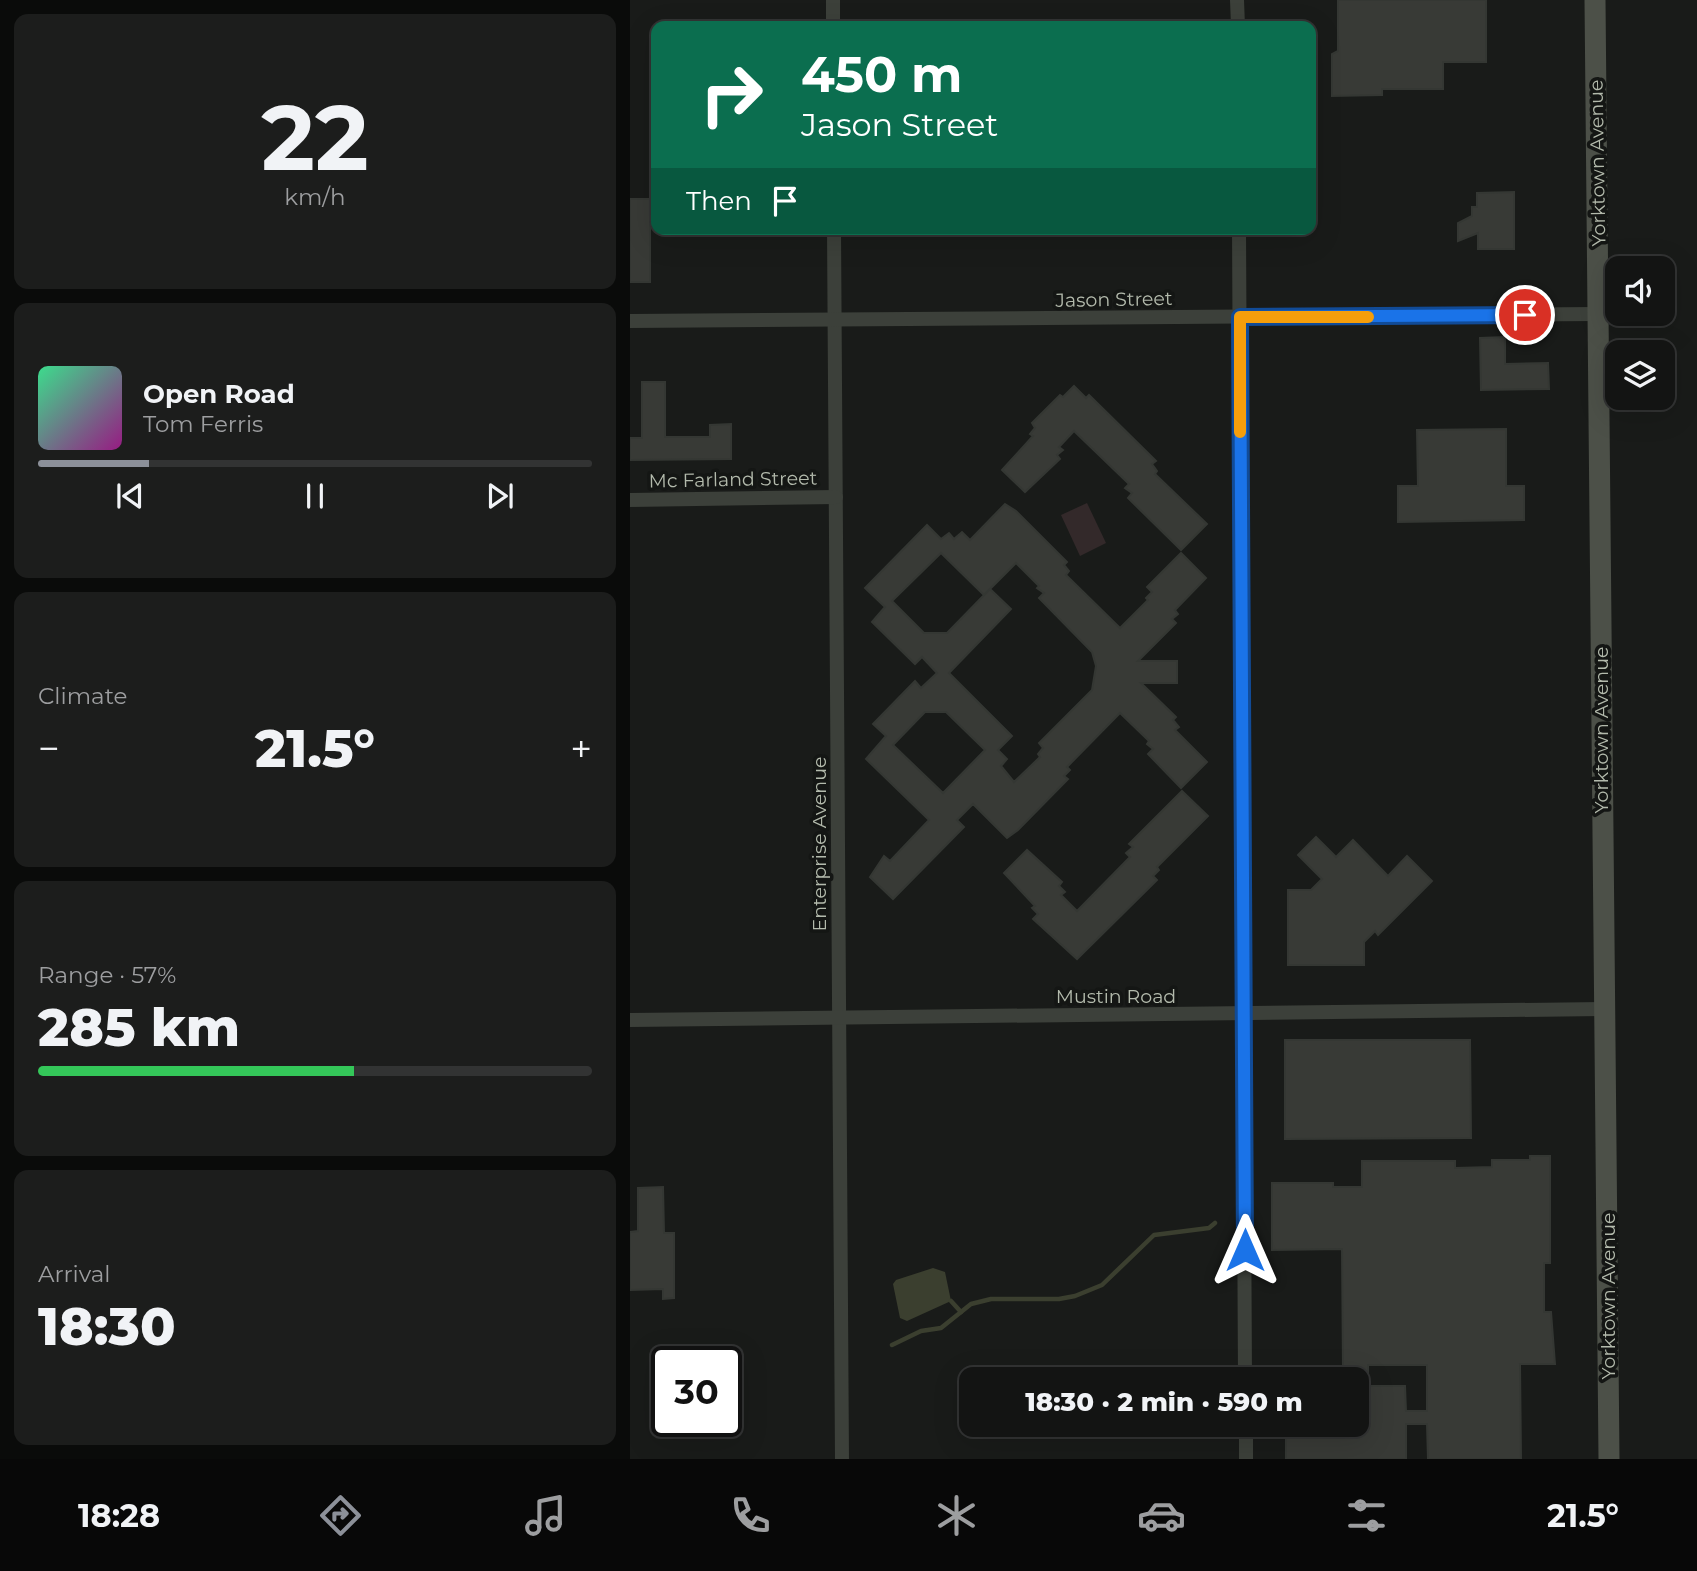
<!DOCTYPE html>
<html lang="en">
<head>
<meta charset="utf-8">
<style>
  :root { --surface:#131413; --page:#1c1d1c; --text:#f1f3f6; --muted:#9d9ea0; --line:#323333; --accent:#8c9099 }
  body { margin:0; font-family:Montserrat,sans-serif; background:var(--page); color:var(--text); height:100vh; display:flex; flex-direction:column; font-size:26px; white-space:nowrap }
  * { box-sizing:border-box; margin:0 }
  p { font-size:23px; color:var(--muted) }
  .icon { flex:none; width:38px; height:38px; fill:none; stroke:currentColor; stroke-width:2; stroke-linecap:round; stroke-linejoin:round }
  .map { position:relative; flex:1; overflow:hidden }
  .panel { display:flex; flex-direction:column; gap:14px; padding:14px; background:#0a0b0a; width:630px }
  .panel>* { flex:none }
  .banner { position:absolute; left:21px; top:21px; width:665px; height:214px; border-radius:14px; box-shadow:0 7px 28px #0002,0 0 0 2px var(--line); background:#0b6e4f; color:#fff; overflow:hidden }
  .fabs { position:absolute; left:975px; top:256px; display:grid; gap:14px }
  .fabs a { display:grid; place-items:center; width:70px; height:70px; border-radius:14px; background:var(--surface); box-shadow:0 7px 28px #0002,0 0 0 2px var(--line); font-size:35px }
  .speed { position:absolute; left:21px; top:1346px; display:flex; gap:14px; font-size:35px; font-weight:700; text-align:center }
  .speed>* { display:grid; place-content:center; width:91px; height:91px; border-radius:50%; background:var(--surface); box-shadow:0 7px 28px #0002,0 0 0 2px var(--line); line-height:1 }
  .speed .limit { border:4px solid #111; border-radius:10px; background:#fff; color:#111 }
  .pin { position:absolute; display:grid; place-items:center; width:60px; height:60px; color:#fff; margin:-30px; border:4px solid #fff; border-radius:50%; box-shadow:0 2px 7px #0007 }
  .me { position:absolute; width:77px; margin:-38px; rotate:0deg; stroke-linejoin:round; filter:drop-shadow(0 0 5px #0008) }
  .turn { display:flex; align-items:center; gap:24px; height:147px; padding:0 35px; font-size:32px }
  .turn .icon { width:91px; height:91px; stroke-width:2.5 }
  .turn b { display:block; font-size:49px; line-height:60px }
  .then { display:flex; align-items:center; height:66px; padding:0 35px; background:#0003; gap:14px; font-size:26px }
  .big { font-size:52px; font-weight:800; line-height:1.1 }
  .panel .widget { flex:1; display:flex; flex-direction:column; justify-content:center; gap:10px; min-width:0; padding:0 24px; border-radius:14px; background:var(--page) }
  .panel .dial { align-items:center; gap:0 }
  .dial b { font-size:91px; line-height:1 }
  .song { display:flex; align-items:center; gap:21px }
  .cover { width:84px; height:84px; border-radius:10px; background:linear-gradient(135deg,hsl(150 70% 55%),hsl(310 70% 35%)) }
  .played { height:7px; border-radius:4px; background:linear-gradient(90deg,var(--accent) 20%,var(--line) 20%) }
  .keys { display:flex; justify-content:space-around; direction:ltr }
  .heat { display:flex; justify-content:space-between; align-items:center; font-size:38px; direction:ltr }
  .charge { height:10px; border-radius:5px; background:linear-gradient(90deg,#34c759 57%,var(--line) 0) }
  .trip { position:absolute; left:329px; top:1367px; width:410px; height:70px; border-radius:14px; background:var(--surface); box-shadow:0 7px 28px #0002,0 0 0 2px var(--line); font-weight:800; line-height:70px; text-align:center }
  .tab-bar { display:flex; height:112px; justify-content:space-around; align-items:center; background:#080808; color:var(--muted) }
  .tab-bar .icon { width:49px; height:49px }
  .tab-bar .selected { color:var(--accent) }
  .tab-bar b { font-size:32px; color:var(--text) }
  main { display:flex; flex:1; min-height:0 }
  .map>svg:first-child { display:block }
  .green { fill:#33292a }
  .water { fill:#3b3f2f }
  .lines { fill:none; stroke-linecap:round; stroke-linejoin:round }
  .stream { stroke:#3b3f2f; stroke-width:4.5 }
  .building { fill:#383a36; stroke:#343733; stroke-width:2; fill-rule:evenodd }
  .minor { stroke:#3c403a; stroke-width:14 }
  .secondary { stroke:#4c5048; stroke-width:21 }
  .route-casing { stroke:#114b97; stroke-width:18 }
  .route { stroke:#1a73e8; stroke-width:12 }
  .slow { stroke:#f59e0b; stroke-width:12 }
  .labels { text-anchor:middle; stroke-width:7; stroke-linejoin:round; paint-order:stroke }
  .street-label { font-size:19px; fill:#b3baac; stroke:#141614 }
</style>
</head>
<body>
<main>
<section class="panel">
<div class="widget dial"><b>22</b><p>km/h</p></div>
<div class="widget">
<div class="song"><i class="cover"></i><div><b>Open Road</b><p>Tom Ferris</p></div></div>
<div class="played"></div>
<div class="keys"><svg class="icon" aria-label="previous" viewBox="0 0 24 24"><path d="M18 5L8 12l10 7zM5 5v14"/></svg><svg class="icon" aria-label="pause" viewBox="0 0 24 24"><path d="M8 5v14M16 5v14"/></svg><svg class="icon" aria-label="next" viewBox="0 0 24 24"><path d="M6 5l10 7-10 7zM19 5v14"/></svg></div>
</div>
<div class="widget"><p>Climate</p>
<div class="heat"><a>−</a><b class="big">21.5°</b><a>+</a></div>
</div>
<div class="widget"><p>Range · 57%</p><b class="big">285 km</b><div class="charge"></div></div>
<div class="widget"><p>Arrival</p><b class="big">18:30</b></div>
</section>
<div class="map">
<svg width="1067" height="1459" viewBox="0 0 1067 1459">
  <rect width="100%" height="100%" fill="#191b19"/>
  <!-- green -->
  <polygon class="green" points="457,503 476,543 450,556 431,515"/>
  <!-- water -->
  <polygon class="water" points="303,1268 315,1272 321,1301 277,1321 270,1318 263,1284 266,1280"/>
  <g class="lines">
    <!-- stream -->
    <g class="stream">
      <polyline points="321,1301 331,1312"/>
      <polyline points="262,1345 291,1331 311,1328 341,1304 361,1299 429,1299 445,1296 472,1285 524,1235 579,1228 585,1223"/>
    </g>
  </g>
  <!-- building -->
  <g class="building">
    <polygon points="708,0 856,0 856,62 813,62 813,89 752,89 752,95 702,96 702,54 708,51"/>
    <polygon points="884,192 884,249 848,249 848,233 828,241 828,223 842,216 842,207 847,207 847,193"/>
    <rect x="0" y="199" width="20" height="83"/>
    <polygon points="875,337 875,364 918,363 919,389 851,390 850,338"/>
    <polygon points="12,382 35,382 35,437 80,437 80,425 101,424 101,459 0,460 0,438 12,438"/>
    <polygon points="444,386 456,398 459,395 526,461 522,464 527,471 525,474 577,524 551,550 498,498 502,493 495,488 499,484 444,431 429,447 433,450 427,455 430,459 395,492 372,470 403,436 400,434 405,428 402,423 430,395 433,397"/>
    <polygon points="876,429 876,486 894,486 894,520 768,522 768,486 788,486 787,430"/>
    <path d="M375,504L386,511L437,562L434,565L439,571L436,575L490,628L518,600L516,598L522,592L517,587L551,553L576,578L545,610L548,614L542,619L546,623L508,661H547V683H511L546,717L543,720L549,727L545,730L577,762L551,788L518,754L523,749L517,744L519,741L490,713L437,767L440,770L434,776L438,779L388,830L377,838L343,804L327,820L334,827L263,899L240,877L254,856L260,861L299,820L236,759L256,736L243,724L285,681L291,688L307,673L292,657L285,664L242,622L255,607L235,588L297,525L311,539L319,533L324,539L332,532L340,540ZM311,553L354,595L386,563L409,586L407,588L414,593L409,598L462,652L466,666L462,690L409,743L413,748L408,754L410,757L384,782L371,766L377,759L368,750L382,736L319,673L381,609L360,589L317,633H294L262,601ZM295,712H316L355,750L313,793L263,745Z"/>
    <polygon points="552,791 578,816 527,867 529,870 523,876 527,880 447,959 403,919 408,914 402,908 405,906 374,873 397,850 432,882 429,886 435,892 431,895 447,911 500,857 496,853 503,847 499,844"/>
    <polygon points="686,837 706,857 723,840 758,876 777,856 802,881 748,935 745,931 734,942 734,965 658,965 658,890 681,890 692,879 668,855"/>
    <polygon points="655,1040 840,1040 841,1138 655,1139"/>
    <path d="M900,1156H920V1263H914V1312H921L925,1364H890L891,1459H798L797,1424H776V1459H656V1424H726V1369H713L712,1249L642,1250V1183H703V1187H732V1161H825V1168L862,1167V1160H900ZM738,1365H797V1411H776L775,1386H738Z"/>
    <polygon points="33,1187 34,1233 44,1233 44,1298 33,1299 33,1289 0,1290 0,1232 8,1231 8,1188"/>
  </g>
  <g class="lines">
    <!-- minor -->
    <g class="minor">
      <polyline points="203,0 203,26"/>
      <polyline points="607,0 608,26"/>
      <polyline points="204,229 212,1459"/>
      <polyline points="609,229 615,1379"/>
      <polyline points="0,321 968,314"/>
      <polyline points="0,500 206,497"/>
      <polyline points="0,1020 973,1009"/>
      <polyline points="616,1424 616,1459"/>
    </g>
    <!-- secondary -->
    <polyline class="secondary" points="965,0 979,1459"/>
  </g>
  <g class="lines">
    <!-- route casing -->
    <g class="route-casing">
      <polyline id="route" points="615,1250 610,317 895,315"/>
    </g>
    <!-- route -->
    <use href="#route" class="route"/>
    <!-- slow -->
    <polyline class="slow" points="610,432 610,317 738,317"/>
  </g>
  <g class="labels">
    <!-- street labels -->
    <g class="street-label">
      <text transform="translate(967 163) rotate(-91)" y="7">Yorktown Avenue</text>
      <text transform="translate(484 299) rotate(-1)" y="7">Jason Street</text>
      <text transform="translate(103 479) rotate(-1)" y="7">Mc Farland Street</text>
      <text transform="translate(971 730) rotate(-90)" y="7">Yorktown Avenue</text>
      <text transform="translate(189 844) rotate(-90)" y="7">Enterprise Avenue</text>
      <text x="486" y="1003">Mustin Road</text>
      <text transform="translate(978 1296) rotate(-90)" y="7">Yorktown Avenue</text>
    </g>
  </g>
</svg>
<div class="fabs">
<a><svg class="icon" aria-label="sound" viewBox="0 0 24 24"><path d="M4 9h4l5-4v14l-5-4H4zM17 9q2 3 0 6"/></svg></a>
<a><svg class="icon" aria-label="layers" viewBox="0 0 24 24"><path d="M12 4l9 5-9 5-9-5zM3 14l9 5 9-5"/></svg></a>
</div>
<div class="speed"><div class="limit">30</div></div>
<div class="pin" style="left:895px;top:315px;background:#d93025"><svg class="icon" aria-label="arrive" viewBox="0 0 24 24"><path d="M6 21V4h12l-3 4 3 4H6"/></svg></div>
<svg class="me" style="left:615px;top:1250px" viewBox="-20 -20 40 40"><path d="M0-17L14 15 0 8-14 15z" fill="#1a73e8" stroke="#fff" stroke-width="4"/></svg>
<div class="trip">18:30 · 2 min · 590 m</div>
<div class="banner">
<div class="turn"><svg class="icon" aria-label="right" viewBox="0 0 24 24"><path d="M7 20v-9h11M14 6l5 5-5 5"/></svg><div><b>450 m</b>Jason Street</div></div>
<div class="then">Then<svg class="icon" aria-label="arrive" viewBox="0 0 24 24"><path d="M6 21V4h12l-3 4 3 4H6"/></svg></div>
</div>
</div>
</main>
<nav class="tab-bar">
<b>18:28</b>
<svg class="icon selected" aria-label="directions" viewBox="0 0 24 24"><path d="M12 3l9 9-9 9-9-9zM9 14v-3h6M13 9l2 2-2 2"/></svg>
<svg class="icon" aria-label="music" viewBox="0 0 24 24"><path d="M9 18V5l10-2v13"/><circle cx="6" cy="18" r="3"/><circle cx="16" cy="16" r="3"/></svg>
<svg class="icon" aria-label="phone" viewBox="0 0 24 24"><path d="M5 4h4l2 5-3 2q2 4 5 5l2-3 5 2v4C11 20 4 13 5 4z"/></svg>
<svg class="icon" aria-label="climate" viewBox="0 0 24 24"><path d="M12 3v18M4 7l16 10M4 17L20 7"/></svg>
<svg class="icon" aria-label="car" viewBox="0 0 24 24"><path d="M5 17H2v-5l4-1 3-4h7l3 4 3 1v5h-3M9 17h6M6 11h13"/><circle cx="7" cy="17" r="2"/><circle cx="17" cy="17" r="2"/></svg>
<svg class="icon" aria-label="filters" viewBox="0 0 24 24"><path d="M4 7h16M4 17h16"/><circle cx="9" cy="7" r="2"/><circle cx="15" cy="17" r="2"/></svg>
<b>21.5°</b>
</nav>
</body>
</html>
